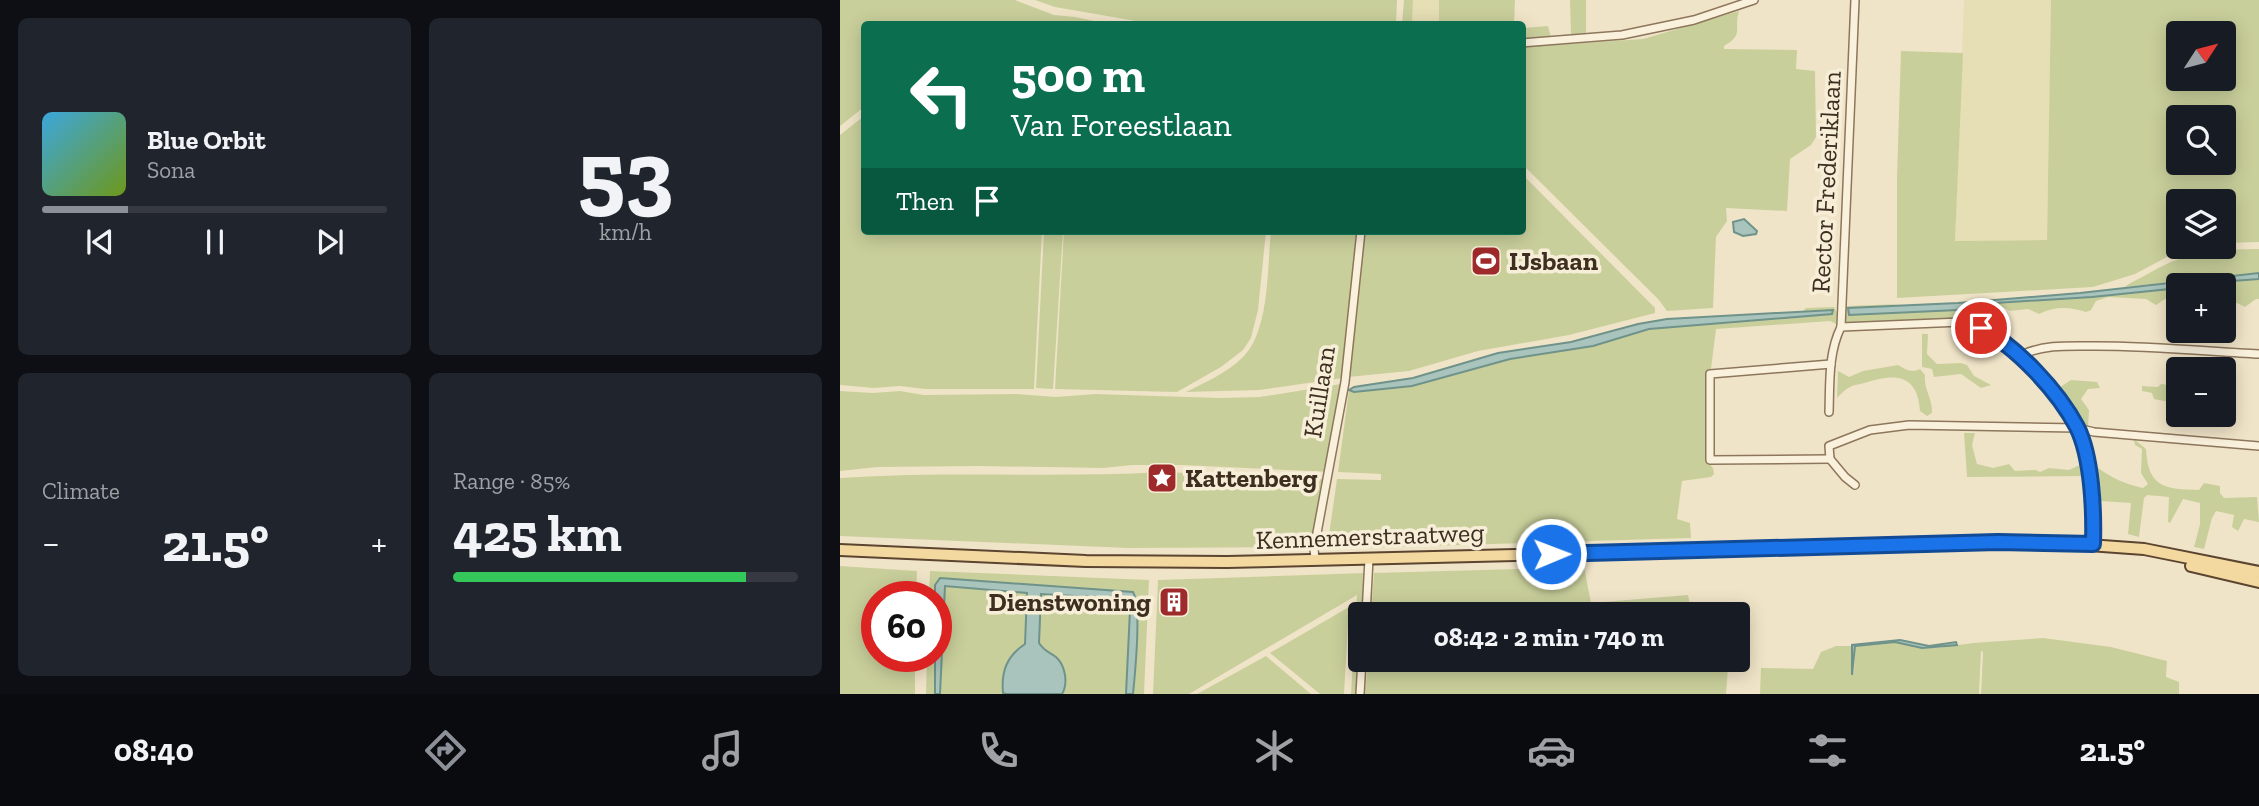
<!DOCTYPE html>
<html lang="en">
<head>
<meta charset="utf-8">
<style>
  :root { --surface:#171b24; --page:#20242c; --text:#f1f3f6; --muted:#9ea1a6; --line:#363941; --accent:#8c9099 }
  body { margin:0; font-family:"Zilla Slab",serif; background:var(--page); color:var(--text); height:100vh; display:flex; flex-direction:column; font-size:26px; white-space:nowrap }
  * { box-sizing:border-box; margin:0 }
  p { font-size:23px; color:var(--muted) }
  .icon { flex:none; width:38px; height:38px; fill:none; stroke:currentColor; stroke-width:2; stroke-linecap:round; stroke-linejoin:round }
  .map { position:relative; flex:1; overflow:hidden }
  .sheet { display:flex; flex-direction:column; gap:18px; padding:18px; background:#0d0f14; width:840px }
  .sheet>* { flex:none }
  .banner { position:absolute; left:21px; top:21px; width:665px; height:214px; border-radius:7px; box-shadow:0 4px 18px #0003; background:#0b6e4f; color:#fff; overflow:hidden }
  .needle { width:46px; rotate:54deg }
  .controls { position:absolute; left:1326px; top:21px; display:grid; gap:14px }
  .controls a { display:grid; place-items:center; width:70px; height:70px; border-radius:7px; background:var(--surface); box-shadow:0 4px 18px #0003; font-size:35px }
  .speed { position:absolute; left:21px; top:581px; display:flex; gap:14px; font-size:35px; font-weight:700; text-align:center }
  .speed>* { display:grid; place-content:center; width:91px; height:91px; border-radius:50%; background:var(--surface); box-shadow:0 4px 18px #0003; line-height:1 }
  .speed .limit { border:10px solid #d22; background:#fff; color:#111 }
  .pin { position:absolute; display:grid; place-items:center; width:60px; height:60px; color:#fff; margin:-30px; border:4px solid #fff; border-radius:50%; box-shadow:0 2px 7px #0007 }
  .me { position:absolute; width:77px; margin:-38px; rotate:89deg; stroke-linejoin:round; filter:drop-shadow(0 0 5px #0008) }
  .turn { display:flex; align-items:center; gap:24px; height:147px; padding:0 35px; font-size:32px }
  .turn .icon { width:91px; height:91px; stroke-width:2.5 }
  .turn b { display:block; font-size:49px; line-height:60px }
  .then { display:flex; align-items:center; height:66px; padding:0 35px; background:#0003; gap:14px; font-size:26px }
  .big { font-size:52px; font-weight:700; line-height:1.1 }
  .sheet .widget { flex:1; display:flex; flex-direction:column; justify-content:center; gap:10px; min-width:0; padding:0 24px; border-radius:10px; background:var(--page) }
  .sheet .dial { align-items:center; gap:0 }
  .dial b { font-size:91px; line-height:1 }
  .song { display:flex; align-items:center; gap:21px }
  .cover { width:84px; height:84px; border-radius:10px; background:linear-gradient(135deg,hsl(200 70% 55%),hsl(80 70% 35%)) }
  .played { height:7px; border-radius:4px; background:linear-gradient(90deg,var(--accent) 25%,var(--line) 25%) }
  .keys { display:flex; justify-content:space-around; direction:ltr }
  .heat { display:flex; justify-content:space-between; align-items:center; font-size:38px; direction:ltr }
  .charge { height:10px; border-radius:5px; background:linear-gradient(90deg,#34c759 85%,var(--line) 0) }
  .sheet .tiles { flex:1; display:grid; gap:18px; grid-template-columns:repeat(2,1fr) }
  .trip { position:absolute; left:508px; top:602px; width:402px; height:70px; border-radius:7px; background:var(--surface); box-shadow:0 4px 18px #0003; font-weight:700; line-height:70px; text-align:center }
  .tabs { display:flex; height:112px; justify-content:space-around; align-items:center; background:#090b0e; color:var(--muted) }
  .tabs .icon { width:49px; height:49px }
  .tabs .on { color:var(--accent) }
  .tabs b { font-size:32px; color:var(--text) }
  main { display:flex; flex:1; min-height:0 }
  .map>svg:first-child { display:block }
  .farmland { fill:#e6deb5 }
  .green { fill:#c9cf9b; fill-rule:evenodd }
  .water { fill:#a9c4bc; stroke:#6f938a; stroke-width:2 }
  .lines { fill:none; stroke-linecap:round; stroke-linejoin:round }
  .minor-casing { stroke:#8d765c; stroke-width:10 }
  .primary-casing { stroke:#5b4430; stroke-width:14 }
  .minor { stroke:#faf1dc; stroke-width:7 }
  .primary { stroke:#f3d9a0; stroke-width:10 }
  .route-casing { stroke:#114b97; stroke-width:18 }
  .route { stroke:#1a73e8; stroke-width:12 }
  .labels { text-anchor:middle; stroke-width:7; stroke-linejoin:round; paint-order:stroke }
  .street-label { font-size:26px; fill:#3d2e20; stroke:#f7eed8 }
  .poi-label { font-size:26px; font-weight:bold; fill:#3d2e20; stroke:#f7eed8; text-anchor:start }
</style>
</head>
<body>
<main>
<section class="sheet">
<div class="tiles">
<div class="widget">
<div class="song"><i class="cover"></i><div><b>Blue Orbit</b><p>Sona</p></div></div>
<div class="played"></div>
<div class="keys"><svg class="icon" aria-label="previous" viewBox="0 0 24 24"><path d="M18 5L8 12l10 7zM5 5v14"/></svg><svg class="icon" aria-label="pause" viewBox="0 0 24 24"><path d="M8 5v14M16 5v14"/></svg><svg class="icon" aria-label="next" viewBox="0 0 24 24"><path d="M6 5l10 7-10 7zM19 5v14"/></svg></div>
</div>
<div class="widget dial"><b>53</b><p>km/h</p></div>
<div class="widget"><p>Climate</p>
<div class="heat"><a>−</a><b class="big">21.5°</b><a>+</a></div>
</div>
<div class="widget"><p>Range · 85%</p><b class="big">425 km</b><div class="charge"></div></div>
</div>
</section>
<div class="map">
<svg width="1419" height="694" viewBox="0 0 1419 694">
  <rect width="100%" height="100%" fill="#f0e4c8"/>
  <!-- farmland -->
  <g class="farmland">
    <polygon points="573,0 599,0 599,24 572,24"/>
    <polygon points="1124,0 1211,0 1207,240 1115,241"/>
  </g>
  <!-- green -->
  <g class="green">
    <polygon points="0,0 175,0 214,15 235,17 269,24 24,24 24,107 0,126"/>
    <polygon points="195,0 557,0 556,24 313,24 215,7"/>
    <polygon points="564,0 573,0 572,24 562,24"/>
    <polygon points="599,0 675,0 674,24 599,24"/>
    <polygon points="730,0 746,0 746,35 731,36"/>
    <path d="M1211,0H1419V242L1384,243V201H1339V247H1352L1329,256L1295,274L1253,287L1057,298V177L1061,51L1123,53L1115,241L1207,240ZM1384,33V79H1339V33ZM1384,117V163H1339V117Z"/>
    <path d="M899,11C893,30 905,34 884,46V49L957,50L956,69L975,71L976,137L971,145L950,159L947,211L886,208L887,221L876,237L873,308L827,311L819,300L683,165V47L803,39Z"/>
    <polygon points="708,26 711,38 683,40 683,28"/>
    <polygon points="24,116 24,231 202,231 194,389 85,389 60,386 34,388 0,385 0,135"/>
    <polygon points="683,175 815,308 815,313 729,335 638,351 569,371 508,377 525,231 682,231"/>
    <polygon points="204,231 223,231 213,389 196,388"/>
    <polygon points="224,231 426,231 418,310 411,338 403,350 381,367 337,392 215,389"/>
    <path d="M431,231H518L503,378L419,390L346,392C364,383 388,372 402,358C430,332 427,267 431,231Z"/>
    <path d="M1419,249V273L1285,287C1290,282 1297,280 1304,276C1349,250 1368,250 1419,249Z"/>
    <polygon points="1419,279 1419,299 1416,299 1405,307 1397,303 1388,306 1384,302 1384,285 1360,285"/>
    <path d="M1339,288V298L1325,299L1316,305L1306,299L1268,297L1256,301L1251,310L1246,312C1229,307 1215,306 1199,314L1188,309L1170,311L1163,307L1144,323L1128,319L1123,308L1148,306L1154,303L1252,297Z"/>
    <polygon points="1060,304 1031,307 1118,310 1119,318 1010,324 1005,322 1005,307 1008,306"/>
    <polygon points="994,307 997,313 996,324 990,321 876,329 871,369 868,374 868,462 873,468 874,474 871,477 842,481 837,519 850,523 851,538 487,549 497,479 541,480 541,474 498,472 509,390 514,392 572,386 670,359 753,346 809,329 992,314 993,310 963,311 966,308"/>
    <polygon points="1082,334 1088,334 1087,354 1097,364 1121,363 1127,365 1134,376 1151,385 1141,388 1121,374 1094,377 1092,369 1082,367"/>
    <path d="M1058,365C1066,370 1072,373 1080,369L1085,375C1083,388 1093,399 1092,413L1087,416L1080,411C1078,379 1061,372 1031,381C1013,387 1012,382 997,398L998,371L1009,377L1023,371Z"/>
    <polygon points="1231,380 1257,382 1260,388 1248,389 1241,399 1249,410 1248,427 1241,427 1217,389"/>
    <polygon points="501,384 491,472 342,465 292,465 263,468 139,466 37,467 0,471 0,391 33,393 60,391 84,395 176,394 216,397 256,394 380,398 420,397"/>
    <polygon points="1321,384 1339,386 1339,396 1332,395 1329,402 1314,399 1312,393 1302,391 1302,386 1318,387"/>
    <polygon points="1124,433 1135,433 1132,445 1137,464 1153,468 1169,464 1175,471 1196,470 1200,472 1209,468 1229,470 1244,463 1246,476 1127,477"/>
    <path d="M1294,439L1306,449C1308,488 1325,489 1359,490L1364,483L1380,486V493L1384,498L1417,497L1419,522L1404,519L1398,531L1392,527L1394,515L1376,511L1372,518L1364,549L1354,547L1360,524V503L1343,499L1330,523L1328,522L1329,497L1307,495L1304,498L1299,537L1288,534L1291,503L1260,501L1252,463C1267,476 1284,484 1303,488L1308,484L1301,473L1302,449L1295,445Z"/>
    <path d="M324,472L490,479L479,547L288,548L0,536V478C108,471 216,478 324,472Z"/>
    <polygon points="0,566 77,571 76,597 37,597 37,656 75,656 75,694 0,694"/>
    <polygon points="744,567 751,603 848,595 850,605 865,606 865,614 531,614 534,573"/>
    <polygon points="90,571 309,580 304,694 293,694 296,661 296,597 95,585 95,597 89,597"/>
    <polygon points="525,573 523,614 520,614 518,694 511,694 517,595 349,694 313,694 318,580"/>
    <polygon points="105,586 187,593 185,644 176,650 163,692 166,694 100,694"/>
    <path d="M201,593L287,599L290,610L286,694H222C235,669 211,659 199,643Z"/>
    <polygon points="509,607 504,694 480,694 430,653"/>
    <polygon points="1203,638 1271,647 1327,661 1326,677 1339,682 1339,694 1141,694 1143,652 1141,651 1139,694 920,694 921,668 973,669 981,652 996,646 1012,646 1014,675 1015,646 1055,642 1097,648 1133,643"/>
    <polygon points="87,656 95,656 95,694 86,694"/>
    <polygon points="426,656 471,694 357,694"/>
    <polygon points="528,660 862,660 861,666 888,668 886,694 525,694"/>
  </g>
  <!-- water -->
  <g class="water">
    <polygon points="904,219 917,231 916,234 903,236 894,232 893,222"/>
    <polygon points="1419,273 1419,279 1339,285 1339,288 1252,297 1155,303 1149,306 1118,310 1009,315 1008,308 1118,303 1240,293"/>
    <polygon points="993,310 992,314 809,329 753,346 670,359 572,386 514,392 509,390 514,387 573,378 658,353 731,342 798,324 827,319"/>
    <path d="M100,578L293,592C302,607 295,674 293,694H286L290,610L287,599L201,594L199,643C204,651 209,652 216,657C226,666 228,684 222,694H166L163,693C161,671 167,656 185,644L187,593L105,586L100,694H95V585Z"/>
    <polygon points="1060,640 1089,646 1116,642 1117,645 1082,648 1055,642 1015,646 1012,675 1012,645"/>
  </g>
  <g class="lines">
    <!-- minor casing -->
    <g class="minor-casing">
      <g id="minor">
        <polyline points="682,43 782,35 854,20 914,0"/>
        <polyline points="1001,327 1121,322 1155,336 1181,355 1238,428 1250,478 1253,544"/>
        <path d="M1181,355C1205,344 1230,346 1256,346C1310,346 1365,351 1419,354"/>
        <path d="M989,412C990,384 988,353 1001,327L1015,0"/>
        <polyline points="990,459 870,460 870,374 991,364"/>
        <polyline points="1015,485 1005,477 990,459 989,446 1030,430 1069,425 1238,428 1254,432 1419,446"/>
        <polyline points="475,559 474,549 505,382 521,231"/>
        <polyline points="526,614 529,559"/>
        <polyline points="520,694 522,660"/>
      </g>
    </g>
    <!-- primary casing -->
    <g class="primary-casing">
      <g id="primary">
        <polyline points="0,550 246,561 387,562 1207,542 1304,549 1419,572"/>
        <polyline points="1351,566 1419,582"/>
      </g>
    </g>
    <!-- minor -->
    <use href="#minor" class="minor"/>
    <!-- primary -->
    <use href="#primary" class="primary"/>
  </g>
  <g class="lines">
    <!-- route casing -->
    <g class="route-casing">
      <path id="route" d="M711,554L1158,542L1253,544C1254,511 1252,457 1237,427C1218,391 1177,347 1141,328"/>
    </g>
    <!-- route -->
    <use href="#route" class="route"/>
  </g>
  <!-- icons -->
  <defs>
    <g id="stadium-square" transform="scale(1.575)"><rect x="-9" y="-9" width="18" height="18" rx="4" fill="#9e2a2b" stroke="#f7eed8"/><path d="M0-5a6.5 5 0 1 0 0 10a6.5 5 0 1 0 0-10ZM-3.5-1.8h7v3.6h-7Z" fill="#fff"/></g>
    <g id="sight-square" transform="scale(1.575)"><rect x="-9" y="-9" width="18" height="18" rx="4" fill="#9e2a2b" stroke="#f7eed8"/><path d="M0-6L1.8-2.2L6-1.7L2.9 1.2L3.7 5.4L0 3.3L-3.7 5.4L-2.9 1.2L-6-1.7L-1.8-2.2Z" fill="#fff"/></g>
    <g id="building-square" transform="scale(1.575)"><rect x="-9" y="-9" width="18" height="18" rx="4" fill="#9e2a2b" stroke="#f7eed8"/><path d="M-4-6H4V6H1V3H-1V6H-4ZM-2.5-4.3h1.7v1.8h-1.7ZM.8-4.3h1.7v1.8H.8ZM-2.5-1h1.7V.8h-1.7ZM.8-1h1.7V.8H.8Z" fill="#fff"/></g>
  </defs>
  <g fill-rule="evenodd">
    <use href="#stadium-square" x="646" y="261"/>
    <use href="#sight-square" x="322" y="478"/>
    <use href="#building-square" x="334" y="602"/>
  </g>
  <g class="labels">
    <!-- street labels -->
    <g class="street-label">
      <text transform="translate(986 182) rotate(-87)" y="9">Rector Frederiklaan</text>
      <text transform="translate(479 392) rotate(-81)" y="9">Kuillaan</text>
      <text transform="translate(530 536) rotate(-2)" y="9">Kennemerstraatweg</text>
    </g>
    <!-- poi labels -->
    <g class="poi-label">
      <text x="669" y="270">IJsbaan</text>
      <text x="345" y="487">Kattenberg</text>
      <text x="311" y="611" text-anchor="end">Dienstwoning</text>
    </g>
  </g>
</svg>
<div class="controls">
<a><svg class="needle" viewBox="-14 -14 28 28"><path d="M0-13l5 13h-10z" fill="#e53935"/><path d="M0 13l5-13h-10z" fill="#9ea1a6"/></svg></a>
<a><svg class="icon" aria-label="search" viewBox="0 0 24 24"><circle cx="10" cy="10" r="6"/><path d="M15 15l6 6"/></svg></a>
<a><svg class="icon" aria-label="layers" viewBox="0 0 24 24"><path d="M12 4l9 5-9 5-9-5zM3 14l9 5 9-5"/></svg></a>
<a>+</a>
<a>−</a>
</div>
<div class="speed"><div class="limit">60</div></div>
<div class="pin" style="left:1141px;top:328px;background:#d93025"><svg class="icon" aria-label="arrive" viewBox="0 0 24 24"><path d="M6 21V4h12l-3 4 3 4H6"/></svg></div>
<svg class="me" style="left:711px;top:554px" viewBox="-20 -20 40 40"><circle r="17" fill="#1a73e8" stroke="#fff" stroke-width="3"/><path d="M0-11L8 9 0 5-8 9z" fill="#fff"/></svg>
<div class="trip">08:42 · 2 min · 740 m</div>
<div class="banner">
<div class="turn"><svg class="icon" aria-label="left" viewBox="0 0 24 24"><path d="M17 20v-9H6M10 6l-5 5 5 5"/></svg><div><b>500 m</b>Van Foreestlaan</div></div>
<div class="then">Then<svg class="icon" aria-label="arrive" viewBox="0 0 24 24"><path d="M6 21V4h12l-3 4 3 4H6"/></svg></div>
</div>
</div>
</main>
<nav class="tabs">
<b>08:40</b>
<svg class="icon on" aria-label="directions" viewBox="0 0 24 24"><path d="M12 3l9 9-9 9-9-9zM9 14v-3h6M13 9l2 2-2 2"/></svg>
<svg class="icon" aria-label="music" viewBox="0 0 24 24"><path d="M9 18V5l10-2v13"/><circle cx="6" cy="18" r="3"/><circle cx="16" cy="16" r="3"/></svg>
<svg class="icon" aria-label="phone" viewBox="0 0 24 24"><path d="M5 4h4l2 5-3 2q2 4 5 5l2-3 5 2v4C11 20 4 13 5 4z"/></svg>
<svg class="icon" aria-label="climate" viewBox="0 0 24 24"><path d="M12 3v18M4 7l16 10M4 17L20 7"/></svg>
<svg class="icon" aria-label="car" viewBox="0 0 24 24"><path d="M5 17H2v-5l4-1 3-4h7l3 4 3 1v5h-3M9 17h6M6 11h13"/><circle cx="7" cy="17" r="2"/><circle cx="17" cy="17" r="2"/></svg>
<svg class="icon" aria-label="filters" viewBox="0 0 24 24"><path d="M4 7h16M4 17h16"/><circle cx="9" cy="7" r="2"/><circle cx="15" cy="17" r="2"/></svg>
<b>21.5°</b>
</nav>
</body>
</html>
